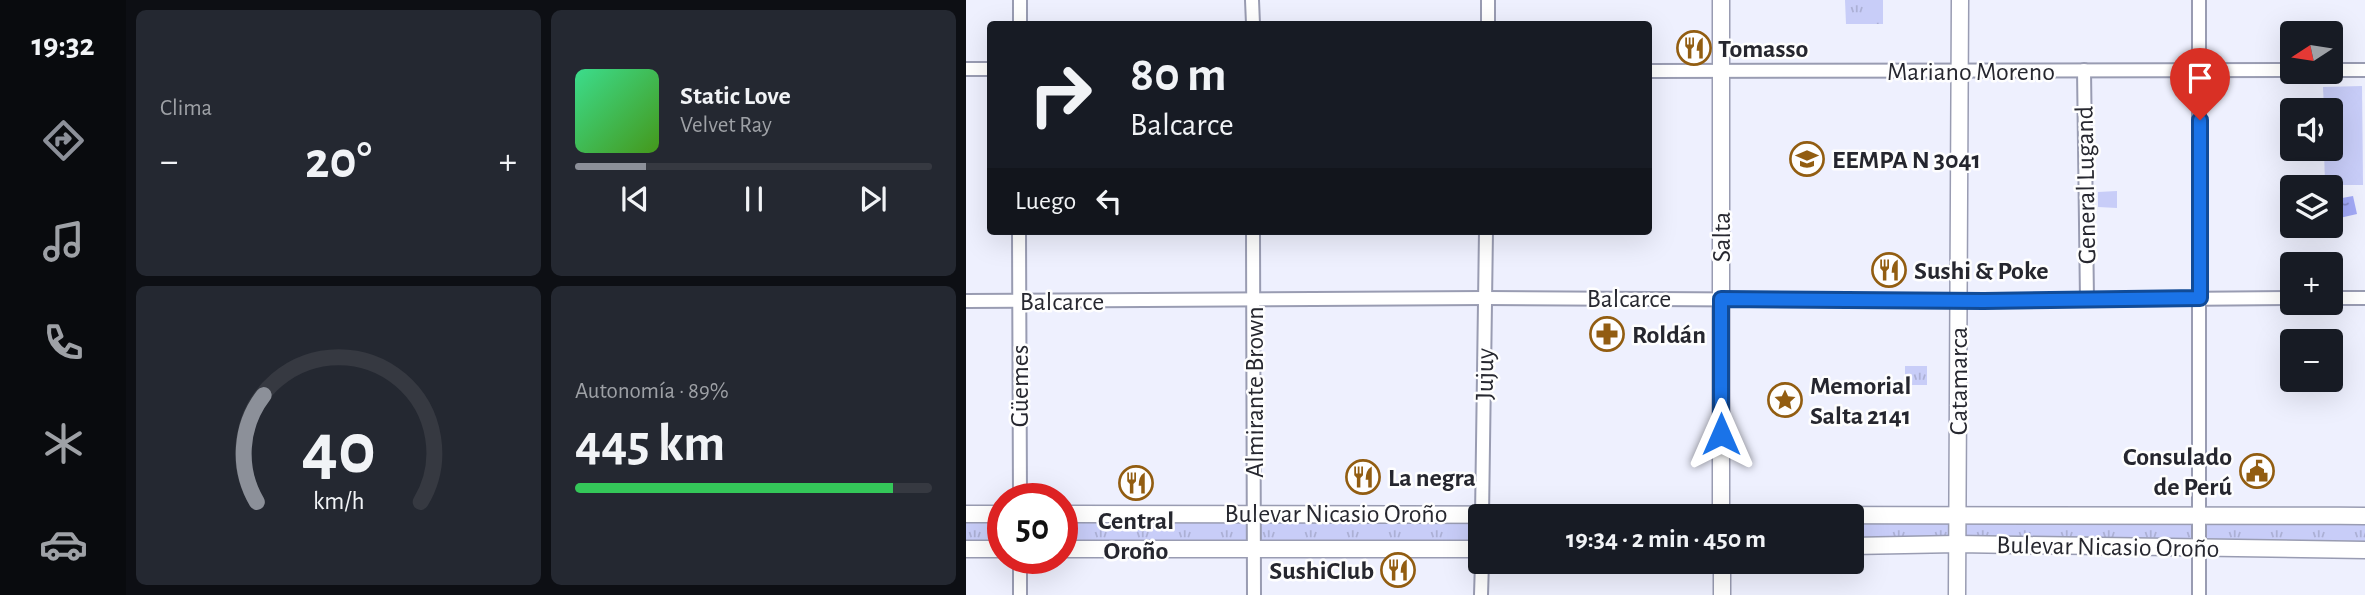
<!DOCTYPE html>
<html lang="es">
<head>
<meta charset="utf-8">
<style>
  :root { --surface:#171b24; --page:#242831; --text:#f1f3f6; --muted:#9ea1a6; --line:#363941; --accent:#8c9099 }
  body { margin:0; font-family:"Alegreya Sans",sans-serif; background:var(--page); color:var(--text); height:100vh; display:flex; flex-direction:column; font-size:26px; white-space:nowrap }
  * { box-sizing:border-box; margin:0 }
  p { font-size:23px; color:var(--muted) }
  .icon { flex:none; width:38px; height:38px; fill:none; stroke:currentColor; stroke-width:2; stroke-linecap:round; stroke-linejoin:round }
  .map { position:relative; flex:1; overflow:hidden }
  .sheet { display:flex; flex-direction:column; gap:10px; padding:10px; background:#0d0f14; width:840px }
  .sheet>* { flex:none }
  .banner { position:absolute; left:21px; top:21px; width:665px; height:214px; border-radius:7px; box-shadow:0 7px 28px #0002; background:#171b24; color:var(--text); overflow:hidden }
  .needle { width:46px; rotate:258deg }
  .fabs { position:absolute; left:1314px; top:21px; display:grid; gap:14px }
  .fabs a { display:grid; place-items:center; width:63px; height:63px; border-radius:7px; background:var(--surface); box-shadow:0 7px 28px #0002; font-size:35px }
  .speed { position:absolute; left:21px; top:483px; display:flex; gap:14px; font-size:35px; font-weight:700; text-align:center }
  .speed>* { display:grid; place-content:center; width:91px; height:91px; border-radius:50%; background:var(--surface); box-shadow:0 7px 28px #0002; line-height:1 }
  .speed .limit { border:10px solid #d22; background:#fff; color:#111 }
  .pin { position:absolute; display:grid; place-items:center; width:60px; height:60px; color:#fff; margin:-72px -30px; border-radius:50% 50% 50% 0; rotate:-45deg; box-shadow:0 0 7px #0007 }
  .pin .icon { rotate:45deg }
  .me { position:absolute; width:77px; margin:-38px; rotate:0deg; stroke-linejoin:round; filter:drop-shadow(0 0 5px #0008) }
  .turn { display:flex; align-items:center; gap:24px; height:147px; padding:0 28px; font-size:32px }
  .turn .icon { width:91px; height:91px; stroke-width:2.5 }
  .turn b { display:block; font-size:49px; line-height:60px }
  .then { display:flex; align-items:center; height:66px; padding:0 28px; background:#0003; gap:14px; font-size:26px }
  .big { font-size:52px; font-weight:700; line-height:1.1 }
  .sheet .tile { flex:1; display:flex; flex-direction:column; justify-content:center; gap:10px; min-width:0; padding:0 24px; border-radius:10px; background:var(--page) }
  .sheet .dial { align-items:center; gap:0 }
  .dial svg { height:182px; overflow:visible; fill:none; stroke:var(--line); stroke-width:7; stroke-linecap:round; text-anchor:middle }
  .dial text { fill:var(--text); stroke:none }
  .song { display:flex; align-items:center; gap:21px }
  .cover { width:84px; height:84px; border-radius:10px; background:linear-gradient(135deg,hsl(150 70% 55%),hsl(100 70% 35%)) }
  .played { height:7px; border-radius:4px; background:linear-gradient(90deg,var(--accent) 20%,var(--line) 20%) }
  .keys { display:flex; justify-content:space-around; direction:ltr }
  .heat { display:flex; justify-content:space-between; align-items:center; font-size:38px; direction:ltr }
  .charge { height:10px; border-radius:5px; background:linear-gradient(90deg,#34c759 89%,var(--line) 0) }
  .sheet .tiles { flex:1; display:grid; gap:10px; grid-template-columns:repeat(2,1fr) }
  .trip { position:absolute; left:502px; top:504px; width:396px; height:70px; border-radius:7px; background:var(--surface); box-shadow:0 7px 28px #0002; font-weight:700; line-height:70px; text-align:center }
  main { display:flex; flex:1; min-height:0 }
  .tabs { display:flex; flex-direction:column; width:126px; justify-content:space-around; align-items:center; background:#090b0e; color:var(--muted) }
  .tabs .icon { width:49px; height:49px }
  .tabs .on { color:var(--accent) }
  .tabs b { font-size:32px; color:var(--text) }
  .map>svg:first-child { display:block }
  .grass { fill:url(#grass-tufts) }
  .pitch { fill:#c8cdf8 }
  .water { fill:url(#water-ripples) }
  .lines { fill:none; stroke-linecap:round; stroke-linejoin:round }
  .minor-casing { stroke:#999cb2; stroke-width:16 }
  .major-casing { stroke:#999cb2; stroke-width:19 }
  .minor { stroke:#fff; stroke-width:12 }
  .major { stroke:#fff; stroke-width:16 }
  .route-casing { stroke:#114b97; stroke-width:18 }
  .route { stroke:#1a73e8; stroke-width:12 }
  .labels { text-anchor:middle; stroke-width:5; stroke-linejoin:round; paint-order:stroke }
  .poi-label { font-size:26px; font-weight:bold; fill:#26272f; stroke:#fefefe; text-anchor:start }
  .street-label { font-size:26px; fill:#26272f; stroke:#fefefe }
</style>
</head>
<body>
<main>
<nav class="tabs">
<b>19:32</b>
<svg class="icon on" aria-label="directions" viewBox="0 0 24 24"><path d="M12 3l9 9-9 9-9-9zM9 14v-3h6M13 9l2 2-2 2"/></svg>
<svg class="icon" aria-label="music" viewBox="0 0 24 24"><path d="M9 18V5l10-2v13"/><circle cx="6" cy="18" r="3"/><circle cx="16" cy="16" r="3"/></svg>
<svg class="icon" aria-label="phone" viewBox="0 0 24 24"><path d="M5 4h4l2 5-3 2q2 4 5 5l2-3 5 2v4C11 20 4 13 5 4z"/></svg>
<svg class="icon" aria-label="climate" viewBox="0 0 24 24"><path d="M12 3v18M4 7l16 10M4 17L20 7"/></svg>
<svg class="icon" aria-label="car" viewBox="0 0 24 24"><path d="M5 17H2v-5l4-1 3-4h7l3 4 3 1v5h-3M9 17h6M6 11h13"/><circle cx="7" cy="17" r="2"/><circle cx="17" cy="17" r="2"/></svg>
</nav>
<section class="sheet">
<div class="tiles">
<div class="tile"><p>Clima</p>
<div class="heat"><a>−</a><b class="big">20°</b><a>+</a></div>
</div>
<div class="tile">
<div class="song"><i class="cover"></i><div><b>Static Love</b><p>Velvet Ray</p></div></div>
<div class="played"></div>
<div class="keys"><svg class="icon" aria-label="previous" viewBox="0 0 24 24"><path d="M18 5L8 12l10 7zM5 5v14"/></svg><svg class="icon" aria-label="pause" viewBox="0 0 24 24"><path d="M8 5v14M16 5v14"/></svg><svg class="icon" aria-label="next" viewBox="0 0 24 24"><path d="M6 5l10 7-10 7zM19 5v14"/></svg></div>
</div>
<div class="tile dial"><svg viewBox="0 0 100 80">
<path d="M14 69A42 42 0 1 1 86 69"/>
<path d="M14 69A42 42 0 0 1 17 22" stroke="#8c9099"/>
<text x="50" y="56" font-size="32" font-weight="700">40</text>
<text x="50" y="72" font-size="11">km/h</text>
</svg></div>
<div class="tile"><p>Autonomía · 89%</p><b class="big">445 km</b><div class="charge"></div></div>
</div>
</section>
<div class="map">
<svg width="1399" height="595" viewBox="0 0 1399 595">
  <defs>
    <pattern id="grass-tufts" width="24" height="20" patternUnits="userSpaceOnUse" patternTransform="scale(1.75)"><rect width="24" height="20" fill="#c8cdf8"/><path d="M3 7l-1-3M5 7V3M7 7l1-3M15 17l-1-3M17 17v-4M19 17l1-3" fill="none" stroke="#acb0d5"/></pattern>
    <pattern id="water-ripples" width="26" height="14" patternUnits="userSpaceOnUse" patternTransform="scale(1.75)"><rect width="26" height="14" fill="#a3aaf8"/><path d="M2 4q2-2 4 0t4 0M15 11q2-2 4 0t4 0" fill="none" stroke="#858ac9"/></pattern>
  </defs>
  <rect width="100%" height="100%" fill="#eef0fe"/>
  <!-- grass -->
  <g class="grass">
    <polygon points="879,0 917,0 917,24 880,24"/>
    <polygon points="1151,191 1151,208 1132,207 1132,192"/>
    <rect x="939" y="366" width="22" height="19"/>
    <rect x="0" y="514" width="37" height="35"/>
    <polygon points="96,514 1399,516 1399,550 886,546 886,516 514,516 514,549 96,549"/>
  </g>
  <!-- pitch -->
  <polygon class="pitch" points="1396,86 1397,185 1359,185 1358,149 1365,149 1365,110 1358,110 1357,87"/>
  <!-- water -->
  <polygon class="water" points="1387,196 1391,214 1365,220 1365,200"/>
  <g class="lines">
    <!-- minor casing -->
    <g class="minor-casing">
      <g id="minor">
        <polyline points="286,0 287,24"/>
        <polyline points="522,0 522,24"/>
        <polyline points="1233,0 1233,595"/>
        <polyline points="54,24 54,0"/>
        <polyline points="0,69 24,69"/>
        <polyline points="1118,70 1121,300"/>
        <polyline points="1365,70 1399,70"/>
        <polyline points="682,71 1326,70"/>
        <polyline points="53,231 54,499"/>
        <polyline points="287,231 288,595"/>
        <polyline points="1365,298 1399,298"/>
        <polyline points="0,301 519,298 992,301 1326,298"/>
        <polyline points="516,516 520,231"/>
        <polyline points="54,558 54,595"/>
        <polyline points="515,595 516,562"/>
      </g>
    </g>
    <!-- major casing -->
    <g class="major-casing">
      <g id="major">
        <polyline points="755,0 755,516"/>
        <polyline points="0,514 37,514"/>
        <path d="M96,514C531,513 965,513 1399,516"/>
        <polyline points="886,546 991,544 1399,550"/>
        <polyline points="0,549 37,549"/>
        <polyline points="96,549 514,549"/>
        <polyline points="756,562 756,595"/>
        <polyline points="991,595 994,0"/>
      </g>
    </g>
    <!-- minor -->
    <use href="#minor" class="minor"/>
    <!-- major -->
    <use href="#major" class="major"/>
  </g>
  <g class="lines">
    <!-- route casing -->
    <g class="route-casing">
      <polyline id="route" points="755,434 755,299 1018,301 1234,298 1234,120"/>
    </g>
    <!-- route -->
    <use href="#route" class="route"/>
  </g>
  <!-- icons -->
  <defs>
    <g id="restaurant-ring" transform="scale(1.75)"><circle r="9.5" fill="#fefefe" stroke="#925d11" stroke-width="1.5"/><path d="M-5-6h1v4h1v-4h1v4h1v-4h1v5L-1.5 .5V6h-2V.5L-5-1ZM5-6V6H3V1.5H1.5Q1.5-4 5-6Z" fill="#925d11"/></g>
    <g id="school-ring" transform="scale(1.75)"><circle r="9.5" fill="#fefefe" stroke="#925d11" stroke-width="1.5"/><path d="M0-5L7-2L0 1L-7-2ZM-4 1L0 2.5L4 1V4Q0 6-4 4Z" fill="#925d11"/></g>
    <g id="pharmacy-ring" transform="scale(1.75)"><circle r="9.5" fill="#fefefe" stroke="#925d11" stroke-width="1.5"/><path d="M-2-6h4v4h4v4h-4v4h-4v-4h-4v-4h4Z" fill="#925d11"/></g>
    <g id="sight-ring" transform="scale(1.75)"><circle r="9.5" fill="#fefefe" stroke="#925d11" stroke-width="1.5"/><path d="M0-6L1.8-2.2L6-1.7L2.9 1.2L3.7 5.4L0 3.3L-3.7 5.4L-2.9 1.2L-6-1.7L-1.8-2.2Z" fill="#925d11"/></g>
    <g id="civic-ring" transform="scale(1.75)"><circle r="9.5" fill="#fefefe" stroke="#925d11" stroke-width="1.5"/><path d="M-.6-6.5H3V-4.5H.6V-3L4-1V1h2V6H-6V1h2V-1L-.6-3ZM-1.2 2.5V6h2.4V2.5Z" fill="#925d11"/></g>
  </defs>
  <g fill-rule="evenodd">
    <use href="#restaurant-ring" x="728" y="48"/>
    <use href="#school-ring" x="841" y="159"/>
    <use href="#restaurant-ring" x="923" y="270"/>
    <use href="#pharmacy-ring" x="641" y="334"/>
    <use href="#sight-ring" x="819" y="400"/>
    <use href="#civic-ring" x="1291" y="471"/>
    <use href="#restaurant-ring" x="397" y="477"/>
    <use href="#restaurant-ring" x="170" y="483"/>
    <use href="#restaurant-ring" x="432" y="570"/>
  </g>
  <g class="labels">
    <!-- poi labels -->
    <g class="poi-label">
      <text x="752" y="57">Tomasso</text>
      <text x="866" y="168">EEMPA N 3041</text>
      <text x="948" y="279">Sushi &amp; Poke</text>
      <text x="666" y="343">Roldán</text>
      <text x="844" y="394">Memorial<tspan x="844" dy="30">Salta 2141</tspan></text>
      <text x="1266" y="465" text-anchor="end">Consulado<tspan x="1266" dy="30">de Perú</tspan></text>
      <text x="422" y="486">La negra</text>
      <text x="170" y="529" text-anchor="middle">Central<tspan x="170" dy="30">Oroño</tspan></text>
      <text x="408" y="579" text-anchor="end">SushiClub</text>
    </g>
    <!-- street labels -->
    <g class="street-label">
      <text x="1005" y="80">Mariano Moreno</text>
      <text transform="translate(1119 185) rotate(-91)" y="9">General Lugand</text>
      <text transform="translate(755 237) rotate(-90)" y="9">Salta</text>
      <text x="663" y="307">Balcarce</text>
      <text x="96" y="310">Balcarce</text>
      <text transform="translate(518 374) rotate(-89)" y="9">Jujuy</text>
      <text transform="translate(992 381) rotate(-90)" y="9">Catamarca</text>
      <text transform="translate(53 386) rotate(-90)" y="9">Güemes</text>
      <text transform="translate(288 392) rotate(-90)" y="9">Almirante Brown</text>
      <text x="370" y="522">Bulevar Nicasio Oroño</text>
      <text transform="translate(1142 546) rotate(1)" y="9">Bulevar Nicasio Oroño</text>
    </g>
  </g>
</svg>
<div class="fabs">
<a><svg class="needle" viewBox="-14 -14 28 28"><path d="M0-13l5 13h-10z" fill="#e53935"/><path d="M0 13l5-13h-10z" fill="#9ea1a6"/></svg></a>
<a><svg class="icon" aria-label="sound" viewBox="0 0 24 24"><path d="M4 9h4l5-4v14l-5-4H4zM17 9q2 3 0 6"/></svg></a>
<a><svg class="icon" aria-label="layers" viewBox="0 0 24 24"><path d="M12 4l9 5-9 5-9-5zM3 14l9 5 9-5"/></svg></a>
<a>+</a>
<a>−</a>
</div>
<div class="speed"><div class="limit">50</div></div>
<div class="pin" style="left:1234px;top:120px;background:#d93025"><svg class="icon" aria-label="arrive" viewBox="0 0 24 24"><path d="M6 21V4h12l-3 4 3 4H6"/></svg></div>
<svg class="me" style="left:755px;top:434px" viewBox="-20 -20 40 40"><path d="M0-17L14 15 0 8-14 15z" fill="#1a73e8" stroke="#fff" stroke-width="4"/></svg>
<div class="trip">19:34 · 2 min · 450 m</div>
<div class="banner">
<div class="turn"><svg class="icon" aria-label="right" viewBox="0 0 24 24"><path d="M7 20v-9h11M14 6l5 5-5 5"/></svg><div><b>80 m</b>Balcarce</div></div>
<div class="then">Luego<svg class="icon" aria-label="left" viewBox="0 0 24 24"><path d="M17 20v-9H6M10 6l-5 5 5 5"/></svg></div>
</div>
</div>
</main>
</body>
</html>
